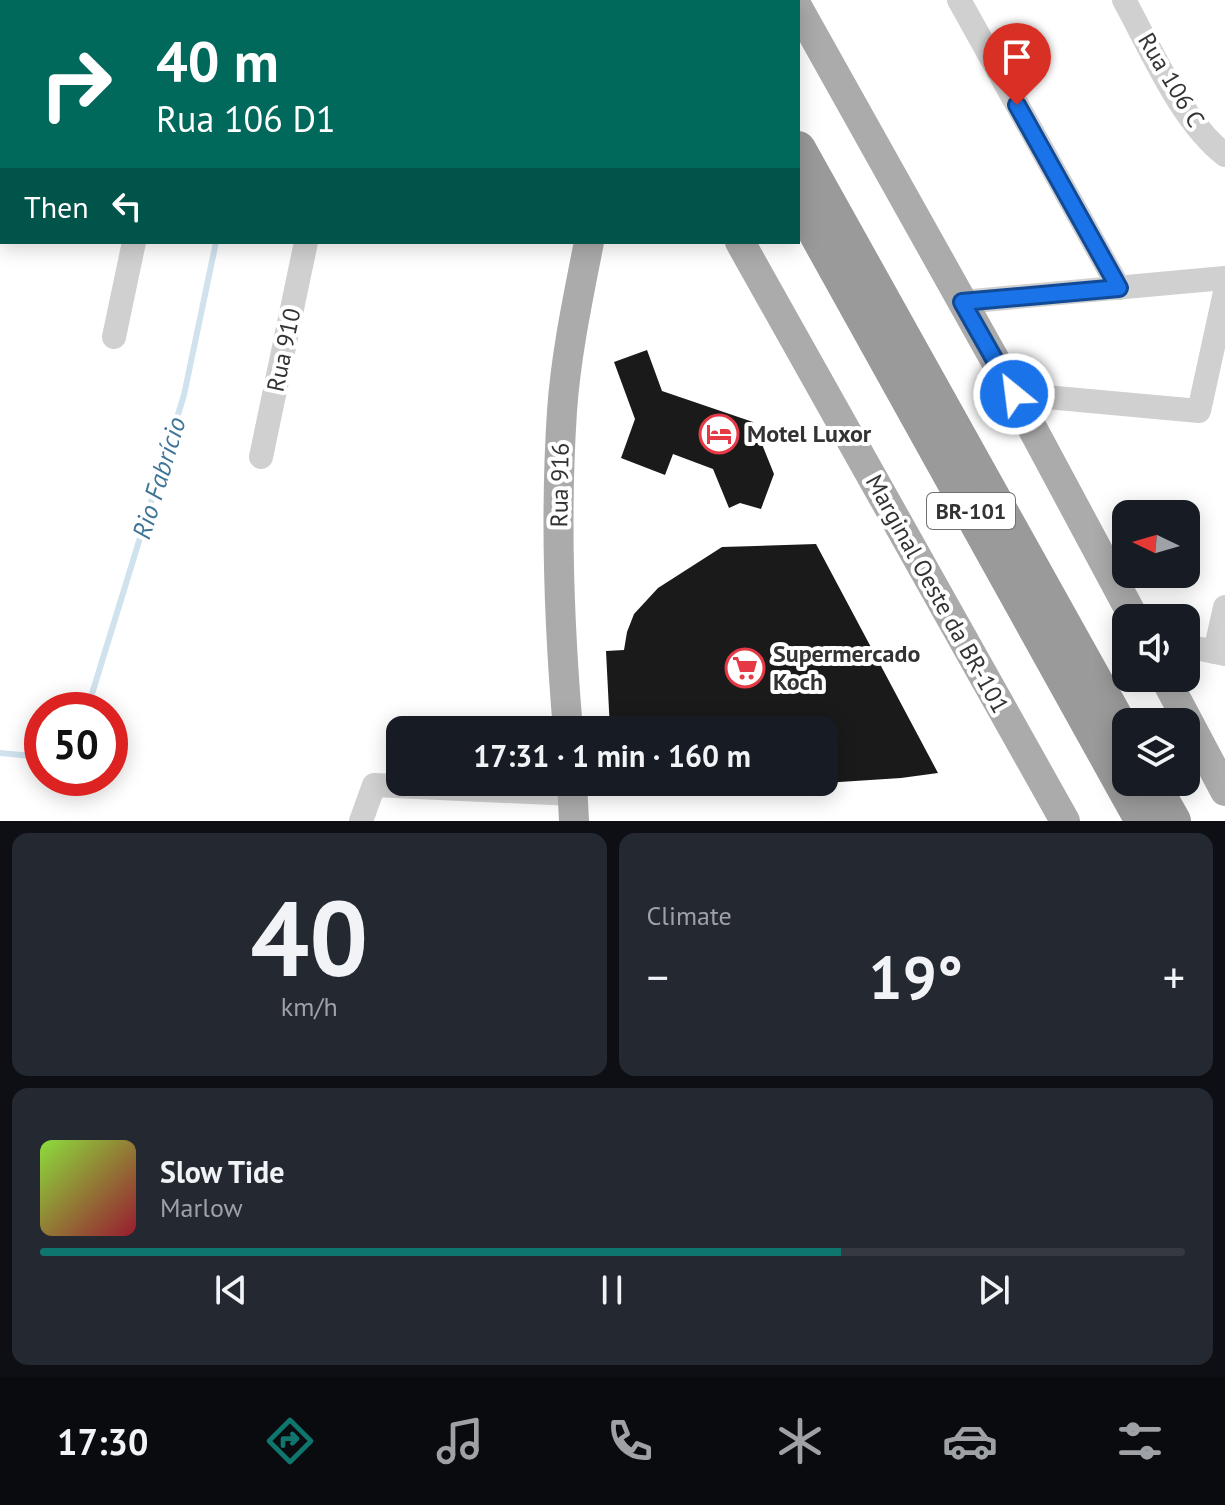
<!DOCTYPE html>
<html lang="en">
<head>
<meta charset="utf-8">
<style>
  :root { --surface:#171b24; --page:#242831; --text:#f1f3f6; --muted:#9ea1a6; --line:#363941; --accent:#0f766e }
  body { margin:0; font-family:"PT Sans",sans-serif; background:var(--page); color:var(--text); height:100vh; display:flex; flex-direction:column; font-size:30px; white-space:nowrap }
  * { box-sizing:border-box; margin:0 }
  p { font-size:26px; color:var(--muted) }
  .icon { flex:none; width:44px; height:44px; fill:none; stroke:currentColor; stroke-width:2; stroke-linecap:round; stroke-linejoin:round }
  .map { position:relative; height:821px; overflow:hidden }
  .drawer { display:flex; flex-direction:column; gap:12px; padding:12px; background:#0d0f14; flex:1 }
  .drawer>* { flex:none }
  .banner { position:absolute; left:0px; top:0px; width:800px; height:244px; box-shadow:0 4px 20px #0003; background:#00695c; color:#fff; overflow:hidden }
  .needle { width:52px; rotate:275deg }
  .controls { position:absolute; left:1112px; top:500px; display:grid; gap:16px }
  .controls a { display:grid; place-items:center; width:88px; height:88px; border-radius:16px; background:var(--surface); box-shadow:0 4px 20px #0003; font-size:40px }
  .speed { position:absolute; left:24px; top:692px; display:flex; gap:16px; font-size:40px; font-weight:700; text-align:center }
  .speed>* { display:grid; place-content:center; width:104px; height:104px; border-radius:50%; background:var(--surface); box-shadow:0 4px 20px #0003; line-height:1 }
  .speed .limit { border:12px solid #d22; background:#fff; color:#111 }
  .pin { position:absolute; display:grid; place-items:center; width:68px; height:68px; color:#fff; margin:-82px -34px; border-radius:50% 50% 50% 0; rotate:-45deg; box-shadow:0 0 8px #0007 }
  .pin .icon { rotate:45deg }
  .me { position:absolute; width:88px; margin:-44px; rotate:331deg; stroke-linejoin:round; filter:drop-shadow(0 0 6px #0008) }
  .turn { display:flex; align-items:center; gap:28px; height:168px; padding:0 24px; font-size:36px }
  .turn .icon { width:104px; height:104px; stroke-width:2.5 }
  .turn b { display:block; font-size:56px; line-height:68px }
  .then { display:flex; align-items:center; height:76px; padding:0 24px; background:#0003; gap:16px; font-size:30px }
  .big { font-size:60px; font-weight:600; line-height:1.1 }
  .drawer .tile { flex:1; display:flex; flex-direction:column; justify-content:center; gap:12px; min-width:0; padding:0 28px; border-radius:16px; background:var(--page) }
  .drawer .dial { align-items:center; gap:0 }
  .dial b { font-size:104px; line-height:1 }
  .song { display:flex; align-items:center; gap:24px }
  .cover { width:96px; height:96px; border-radius:12px; background:linear-gradient(135deg,hsl(90 70% 55%),hsl(350 70% 35%)) }
  .played { height:8px; border-radius:4px; background:linear-gradient(90deg,var(--accent) 70%,var(--line) 70%) }
  .keys { display:flex; justify-content:space-around; direction:ltr }
  .heat { display:flex; justify-content:space-between; align-items:center; font-size:44px; direction:ltr }
  .drawer .tiles { flex:1; display:grid; gap:12px; grid-template-columns:1fr 1fr }
  .tile:last-child { grid-column:span 2 }
  .trip { position:absolute; left:386px; top:716px; width:452px; height:80px; border-radius:16px; background:var(--surface); box-shadow:0 4px 20px #0003; font-weight:600; line-height:80px; text-align:center }
  .tabs { display:flex; height:128px; justify-content:space-around; align-items:center; background:#090b0e; color:var(--muted) }
  .tabs .icon { width:56px; height:56px }
  .tabs .selected { color:var(--accent) }
  .tabs b { font-size:36px; color:var(--text) }
  .map>svg:first-child { display:block }
  .lines { fill:none; stroke-linecap:round; stroke-linejoin:round }
  .stream { stroke:#cfe2ee; stroke-width:6 }
  .building { fill:#1a1a1a }
  .minor { stroke:#d0d0d0; stroke-width:24 }
  .major { stroke:#ababab; stroke-width:30 }
  .highway { stroke:#9a9a9a; stroke-width:36 }
  .route-casing { stroke:#114b97; stroke-width:20 }
  .route { stroke:#1a73e8; stroke-width:14 }
  .labels { text-anchor:middle; stroke-width:8; stroke-linejoin:round; paint-order:stroke }
  .shield { fill:#fff; stroke:#707070; stroke-width:2 }
  .shield-label { font-size:22px; font-weight:bold; fill:#333 }
  .street-label { font-size:24px; fill:#333; stroke:#fff }
  .poi-label { font-size:24px; font-weight:bold; fill:#333; stroke:#fff; text-anchor:start }
  .water-label { font-size:26px; font-style:italic; fill:#3f7597; stroke:#fff }
</style>
</head>
<body>
<div class="map">
<svg width="1225" height="821" viewBox="0 0 1225 821">
  <rect width="100%" height="100%" fill="#fff"/>
  <g class="lines">
    <!-- stream -->
    <g class="stream">
      <polyline points="261,2 261,0"/>
      <polyline points="87,710 184,395 216,242"/>
      <polyline points="0,753 42,757"/>
    </g>
  </g>
  <!-- building -->
  <g class="building">
    <polygon points="647,350 662,391 753,422 774,474 761,509 740,503 729,508 713,469 673,454 665,475 621,458 635,419 614,362"/>
    <polygon points="816,544 938,773 901,778 824,783 824,730 610,730 606,651 624,650 627,632 634,614 658,588 722,547"/>
  </g>
  <g class="lines">
    <!-- minor -->
    <g class="minor">
      <polyline points="959,0 1119,288"/>
      <path d="M1124,0C1151,49 1181,121 1225,155"/>
      <polyline points="42,2 43,0"/>
      <polyline points="186,2 186,0"/>
      <polyline points="356,2 356,0"/>
      <polyline points="0,197 2,188"/>
      <polyline points="962,302 1225,278"/>
      <polyline points="114,337 134,242"/>
      <polyline points="1014,394 1199,411 1225,292"/>
      <polyline points="261,457 306,242"/>
      <polyline points="1186,646 1225,654"/>
      <polyline points="1215,652 1225,607"/>
      <polyline points="361,821 374,785 573,794"/>
    </g>
    <!-- major -->
    <g class="major">
      <polyline points="605,0 606,2"/>
      <polyline points="798,8 1014,394 1134,618"/>
      <polyline points="740,242 1065,821"/>
      <polyline points="1165,678 1225,791"/>
      <path d="M568,730C559,625 555,517 562,411C566,354 578,298 589,242"/>
      <polyline points="572,782 574,821"/>
    </g>
    <!-- highway -->
    <g class="highway">
      <polyline points="687,0 688,2"/>
      <polyline points="715,0 716,2"/>
      <polyline points="798,149 1126,737"/>
      <polyline points="798,200 1143,821"/>
      <polyline points="1151,782 1173,821"/>
    </g>
  </g>
  <g class="lines">
    <!-- route casing -->
    <g class="route-casing">
      <polyline id="route" points="1014,394 962,302 1119,288 1017,105"/>
    </g>
    <!-- route -->
    <use href="#route" class="route"/>
  </g>
  <!-- icons -->
  <defs>
    <g id="hotel-ring" transform="scale(2)"><circle r="9.5" fill="#fff" stroke="#e63946" stroke-width="1.5"/><path d="M-6-4.5h1.5V1H6V5H4.5V3h-9V5H-6ZM-4 0a1.8 1.8 0 1 1 3.6 0ZM.5 0V-2.5h3Q6-2.5 6 0Z" fill="#e63946"/></g>
    <g id="supermarket-ring" transform="scale(2)"><circle r="9.5" fill="#fff" stroke="#e63946" stroke-width="1.5"/><path d="M-6-5.5h2.5l.6 2H6L4.5 2H-2.5L-4.4-4H-6ZM-1.5 3.2a1.3 1.3 0 1 0 .1 0ZM3 3.2a1.3 1.3 0 1 0 .1 0Z" fill="#e63946"/></g>
  </defs>
  <g fill-rule="evenodd">
    <use href="#hotel-ring" x="719" y="434"/>
    <use href="#supermarket-ring" x="745" y="668"/>
  </g>
  <g class="labels">
    <!-- shield labels -->
    <rect class="shield" x="927" y="493" width="88" height="36" rx="6"/>
    <g class="shield-label">
      <text x="971" y="519">BR-101</text>
    </g>
    <!-- street labels -->
    <g class="street-label">
      <text transform="translate(1171 80) rotate(59)" y="8">Rua 106 C</text>
      <text transform="translate(284 350) rotate(-78)" y="8">Rua 910</text>
      <text transform="translate(560 485) rotate(-89)" y="8">Rua 916</text>
      <text transform="translate(937 594) rotate(61)" y="8">Marginal Oeste da BR-101</text>
    </g>
    <!-- poi labels -->
    <g class="poi-label">
      <text x="747" y="442">Motel Luxor</text>
      <text x="773" y="662">Supermercado<tspan x="773" dy="28">Koch</tspan></text>
    </g>
    <!-- water labels -->
    <g class="water-label">
      <text transform="translate(159 478) rotate(-73)" y="9">Rio Fabrício</text>
    </g>
  </g>
</svg>
<div class="controls">
<a><svg class="needle" viewBox="-14 -14 28 28"><path d="M0-13l5 13h-10z" fill="#e53935"/><path d="M0 13l5-13h-10z" fill="#9ea1a6"/></svg></a>
<a><svg class="icon" aria-label="sound" viewBox="0 0 24 24"><path d="M4 9h4l5-4v14l-5-4H4zM17 9q2 3 0 6"/></svg></a>
<a><svg class="icon" aria-label="layers" viewBox="0 0 24 24"><path d="M12 4l9 5-9 5-9-5zM3 14l9 5 9-5"/></svg></a>
</div>
<div class="speed"><div class="limit">50</div></div>
<div class="pin" style="left:1017px;top:105px;background:#d93025"><svg class="icon" aria-label="arrive" viewBox="0 0 24 24"><path d="M6 21V4h12l-3 4 3 4H6"/></svg></div>
<svg class="me" style="left:1014px;top:394px" viewBox="-20 -20 40 40"><circle r="17" fill="#1a73e8" stroke="#fff" stroke-width="3"/><path d="M0-11L8 9 0 5-8 9z" fill="#fff"/></svg>
<div class="trip">17:31 · 1 min · 160 m</div>
<div class="banner">
<div class="turn"><svg class="icon" aria-label="right" viewBox="0 0 24 24"><path d="M7 20v-9h11M14 6l5 5-5 5"/></svg><div><b>40 m</b>Rua 106 D1</div></div>
<div class="then">Then<svg class="icon" aria-label="left" viewBox="0 0 24 24"><path d="M17 20v-9H6M10 6l-5 5 5 5"/></svg></div>
</div>
</div>
<section class="drawer">
<div class="tiles">
<div class="tile dial"><b>40</b><p>km/h</p></div>
<div class="tile"><p>Climate</p>
<div class="heat"><a>−</a><b class="big">19°</b><a>+</a></div>
</div>
<div class="tile">
<div class="song"><i class="cover"></i><div><b>Slow Tide</b><p>Marlow</p></div></div>
<div class="played"></div>
<div class="keys"><svg class="icon" aria-label="previous" viewBox="0 0 24 24"><path d="M18 5L8 12l10 7zM5 5v14"/></svg><svg class="icon" aria-label="pause" viewBox="0 0 24 24"><path d="M8 5v14M16 5v14"/></svg><svg class="icon" aria-label="next" viewBox="0 0 24 24"><path d="M6 5l10 7-10 7zM19 5v14"/></svg></div>
</div>
</div>
</section>
<nav class="tabs">
<b>17:30</b>
<svg class="icon selected" aria-label="directions" viewBox="0 0 24 24"><path d="M12 3l9 9-9 9-9-9zM9 14v-3h6M13 9l2 2-2 2"/></svg>
<svg class="icon" aria-label="music" viewBox="0 0 24 24"><path d="M9 18V5l10-2v13"/><circle cx="6" cy="18" r="3"/><circle cx="16" cy="16" r="3"/></svg>
<svg class="icon" aria-label="phone" viewBox="0 0 24 24"><path d="M5 4h4l2 5-3 2q2 4 5 5l2-3 5 2v4C11 20 4 13 5 4z"/></svg>
<svg class="icon" aria-label="climate" viewBox="0 0 24 24"><path d="M12 3v18M4 7l16 10M4 17L20 7"/></svg>
<svg class="icon" aria-label="car" viewBox="0 0 24 24"><path d="M5 17H2v-5l4-1 3-4h7l3 4 3 1v5h-3M9 17h6M6 11h13"/><circle cx="7" cy="17" r="2"/><circle cx="17" cy="17" r="2"/></svg>
<svg class="icon" aria-label="filters" viewBox="0 0 24 24"><path d="M4 7h16M4 17h16"/><circle cx="9" cy="7" r="2"/><circle cx="15" cy="17" r="2"/></svg>
</nav>
</body>
</html>
